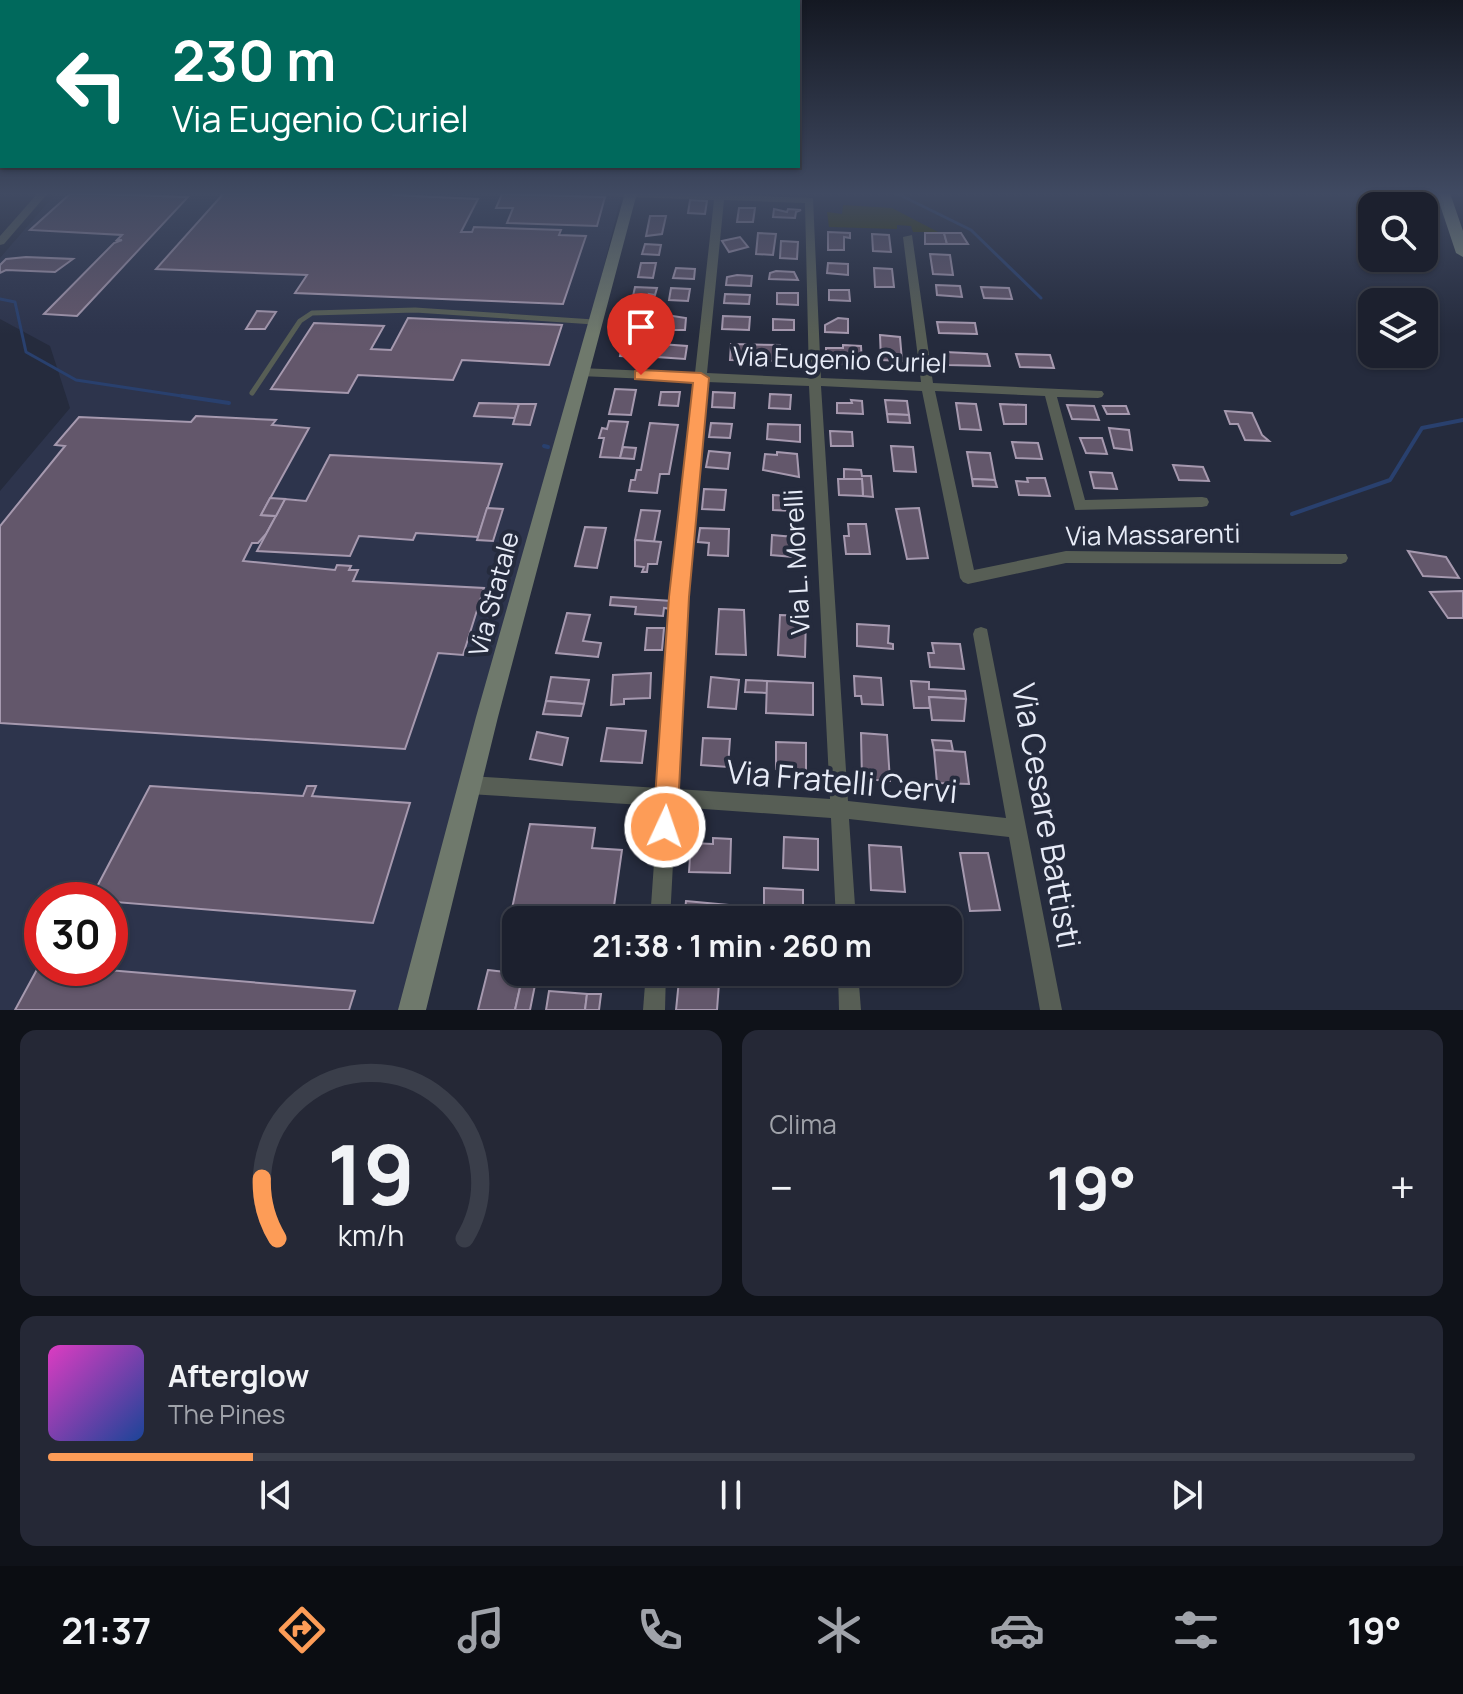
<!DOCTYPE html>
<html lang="it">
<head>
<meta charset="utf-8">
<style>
  :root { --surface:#1c202e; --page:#252836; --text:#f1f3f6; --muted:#a0a3aa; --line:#3a3e4a; --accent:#fd9c57 }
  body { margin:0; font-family:Manrope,sans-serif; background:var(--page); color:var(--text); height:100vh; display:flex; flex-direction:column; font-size:30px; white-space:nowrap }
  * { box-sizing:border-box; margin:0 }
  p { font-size:26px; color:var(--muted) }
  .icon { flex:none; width:44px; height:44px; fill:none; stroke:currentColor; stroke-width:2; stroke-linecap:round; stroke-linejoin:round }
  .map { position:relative; height:1010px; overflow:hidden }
  .details { display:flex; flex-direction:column; gap:20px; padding:20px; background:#0f1219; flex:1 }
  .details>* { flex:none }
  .hud { position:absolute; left:0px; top:0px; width:800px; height:168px; box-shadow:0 2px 6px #0004,0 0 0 2px var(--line); background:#00695c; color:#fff; overflow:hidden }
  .tools { position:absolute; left:1358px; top:192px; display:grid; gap:16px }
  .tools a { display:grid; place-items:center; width:80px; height:80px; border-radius:16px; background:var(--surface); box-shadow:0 2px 6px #0004,0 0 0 2px var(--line); font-size:40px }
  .speed { position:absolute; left:24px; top:882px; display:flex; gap:16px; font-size:40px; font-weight:700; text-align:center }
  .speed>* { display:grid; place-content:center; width:104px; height:104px; border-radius:50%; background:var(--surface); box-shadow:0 2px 6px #0004,0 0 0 2px var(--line); line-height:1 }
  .speed .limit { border:12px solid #d22; background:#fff; color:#111 }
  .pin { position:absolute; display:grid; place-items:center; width:68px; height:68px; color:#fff; margin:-82px -34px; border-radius:50% 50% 50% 0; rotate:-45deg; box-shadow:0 0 8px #0007 }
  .pin .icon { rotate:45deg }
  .me { position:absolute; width:88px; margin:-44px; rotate:3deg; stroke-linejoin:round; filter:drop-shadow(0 0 6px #0008) }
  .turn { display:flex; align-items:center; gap:28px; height:168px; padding:0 40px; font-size:36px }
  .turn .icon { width:104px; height:104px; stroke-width:2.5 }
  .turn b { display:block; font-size:56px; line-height:68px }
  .big { font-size:60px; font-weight:700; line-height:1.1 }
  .details .card { flex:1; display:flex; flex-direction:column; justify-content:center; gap:12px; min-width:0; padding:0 28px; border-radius:16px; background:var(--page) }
  .details .dial { align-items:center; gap:0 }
  .dial svg { height:208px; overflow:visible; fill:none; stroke:var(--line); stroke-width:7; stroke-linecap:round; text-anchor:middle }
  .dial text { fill:var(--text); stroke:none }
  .song { display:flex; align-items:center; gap:24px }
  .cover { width:96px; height:96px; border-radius:12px; background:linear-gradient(135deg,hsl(310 70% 55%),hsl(220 70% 35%)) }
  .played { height:8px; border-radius:4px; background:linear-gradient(90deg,var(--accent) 15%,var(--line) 15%) }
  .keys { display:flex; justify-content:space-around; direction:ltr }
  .heat { display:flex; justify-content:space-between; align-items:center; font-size:44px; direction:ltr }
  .details .tiles { flex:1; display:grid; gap:20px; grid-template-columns:1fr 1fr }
  .card:last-child { grid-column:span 2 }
  .trip { position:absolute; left:502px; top:906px; width:460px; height:80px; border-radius:16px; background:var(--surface); box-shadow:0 2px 6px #0004,0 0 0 2px var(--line); font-weight:700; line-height:80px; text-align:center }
  .tab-bar { display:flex; height:128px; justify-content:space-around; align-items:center; background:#0b0d12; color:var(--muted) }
  .tab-bar .icon { width:56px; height:56px }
  .tab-bar .current { color:var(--accent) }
  .tab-bar b { font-size:36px; color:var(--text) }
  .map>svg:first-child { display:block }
  .built { fill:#2d344c; fill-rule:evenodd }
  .green { fill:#373b04 }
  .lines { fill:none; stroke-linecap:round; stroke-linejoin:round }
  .stream-far1 { stroke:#29406e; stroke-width:3 }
  .stream { stroke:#29406e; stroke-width:4 }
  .building { fill:#63576b; stroke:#a699af; stroke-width:2 }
  .lane { stroke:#575e55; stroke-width:5 }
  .street { fill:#575e55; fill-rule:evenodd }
  .secondary { fill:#6f796c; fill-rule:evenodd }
  .primary { fill:#818e7e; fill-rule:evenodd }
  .route { fill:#fd9c57; stroke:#a46539; stroke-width:2 }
  .labels { text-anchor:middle; stroke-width:8; stroke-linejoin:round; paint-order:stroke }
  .street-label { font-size:26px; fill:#e7ebf7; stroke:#252b3d }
  .near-street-label { font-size:32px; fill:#e7ebf7; stroke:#252b3d }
</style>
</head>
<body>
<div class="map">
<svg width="1463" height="1010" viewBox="0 0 1463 1010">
  <rect width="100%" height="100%" fill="#252b3d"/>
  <!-- built -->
  <path class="built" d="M56,193H622L420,1010H0V491L70,408L50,346L0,319V258ZM42,900H110V968H42Z"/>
  <!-- green -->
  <polygon class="green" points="843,205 892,208 938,232 913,232 911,226 897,225 897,229 829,227 827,212 842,214"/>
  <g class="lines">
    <!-- stream-far1 -->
    <g class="stream-far1">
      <polyline points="896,193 971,230 1041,298"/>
      <polyline points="0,299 15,302 26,352 76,380 195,398"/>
    </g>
    <!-- stream -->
    <g class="stream">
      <polyline points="182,396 229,403"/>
      <polyline points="544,446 548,447"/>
      <polyline points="1292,514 1390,480 1422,428 1463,420"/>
    </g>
  </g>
  <!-- building -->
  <g class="building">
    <polygon points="71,193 188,197 77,316 44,314 114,243 122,240 117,240 122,235 30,230"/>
    <polygon points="224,193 396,193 394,195 478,199 461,232 472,232 474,227 561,230 559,235 586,236 563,304 295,293 307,275 156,269"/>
    <polygon points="502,194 605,197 597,226 507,223 513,208 496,208"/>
    <polygon points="690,200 707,201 705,214 688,213"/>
    <polygon points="739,208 755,208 753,222 737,222"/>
    <polygon points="774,209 787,212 788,209 801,210 796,212 795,218 773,217"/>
    <polygon points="650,216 666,216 662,234 646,236"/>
    <polygon points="828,232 850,233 850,238 844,237 844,250 828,250"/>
    <polygon points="758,233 776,234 773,255 756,254"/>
    <polygon points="925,233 944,233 947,244 925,244"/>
    <polygon points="944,233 961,233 968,244 947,244"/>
    <polygon points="872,234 889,235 891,252 873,251"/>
    <polygon points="740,237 748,247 729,252 722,241"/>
    <polygon points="781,241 798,242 797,259 780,258"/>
    <polygon points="645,244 661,245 659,255 642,254"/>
    <polygon points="930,254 950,255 953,275 933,274"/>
    <polygon points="26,257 73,259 55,272 6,270 0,273 0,265 6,259"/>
    <polygon points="641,263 656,263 653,278 638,277"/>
    <polygon points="828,263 848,264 848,275 827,273"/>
    <polygon points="676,268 695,269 694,279 673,278"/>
    <polygon points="874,268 892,269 894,287 875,287"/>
    <polygon points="776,271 794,272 798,280 769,279 770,273"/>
    <polygon points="737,275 752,276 751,286 726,285 727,277"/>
    <polygon points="936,285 960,286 962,297 937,295"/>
    <polygon points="635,287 657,288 655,295 649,294 652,305 631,305"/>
    <polygon points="981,287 1009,288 1012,299 984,298"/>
    <polygon points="671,288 690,289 688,301 669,300"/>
    <polygon points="829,290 849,290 850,301 829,300"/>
    <polygon points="777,293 798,293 798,305 777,304"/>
    <polygon points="725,294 750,295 749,304 724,303"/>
    <polygon points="257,311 276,312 265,329 246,329"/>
    <polygon points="660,314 686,318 685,330 667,330 668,324 659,324"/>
    <polygon points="631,315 645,315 647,329 625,331"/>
    <polygon points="723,316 750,317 749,330 722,329"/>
    <polygon points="408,318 562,325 549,365 462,360 453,380 358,375 348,393 271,389 314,323 384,326 371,349 391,350"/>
    <polygon points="838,318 848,319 848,333 825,332 825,325"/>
    <polygon points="773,319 794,320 794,330 773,330"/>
    <polygon points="937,322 975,323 977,334 939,333"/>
    <polygon points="880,335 900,337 902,361 881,360"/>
    <polygon points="623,342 641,342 639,357 620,356"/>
    <polygon points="660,344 687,346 685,359 657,357"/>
    <polygon points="731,344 780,345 780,361 730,360"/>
    <polygon points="843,345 861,346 862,365 826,364 826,348 843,348"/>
    <polygon points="945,352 987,354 990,366 947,365"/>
    <polygon points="1016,354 1050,355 1054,368 1020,367"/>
    <polygon points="615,389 636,390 631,415 609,414"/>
    <polygon points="661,392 680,392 678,406 659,405"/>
    <polygon points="713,392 735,393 734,408 712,407"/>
    <polygon points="770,394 791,395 790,409 769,408"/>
    <polygon points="851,400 862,401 863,414 837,413 837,403 852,403"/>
    <polygon points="885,400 907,401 909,415 887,414"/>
    <polygon points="479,403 519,404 515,418 474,416"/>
    <polygon points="956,403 976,404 981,430 960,429"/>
    <polygon points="519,404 536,404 530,425 513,424"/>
    <polygon points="1000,404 1026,405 1026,424 1004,424"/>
    <polygon points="1067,405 1094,406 1099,420 1072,419"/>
    <polygon points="1103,406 1126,406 1129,414 1107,414"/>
    <polygon points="1225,411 1252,413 1262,435 1269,441 1245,440 1238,424 1230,424"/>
    <polygon points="887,414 909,415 910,423 888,422"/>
    <polygon points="196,416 276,420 272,425 309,428 261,515 276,516 266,534 258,543 252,543 243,561 335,570 337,565 351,566 349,570 358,570 353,581 484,588 463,655 438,653 405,749 0,723 0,526 65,446 55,445 79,417 191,422"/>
    <polygon points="609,421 628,422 620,458 600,457 604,438 599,438 602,428 607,429"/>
    <polygon points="650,423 678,425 669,474 660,474 657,493 629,491 631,480 635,480 637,470 641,470"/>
    <polygon points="711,423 732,424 730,438 709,437"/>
    <polygon points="768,424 800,425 800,442 767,439"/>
    <polygon points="1109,428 1129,430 1132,450 1114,448"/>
    <polygon points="830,431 852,432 853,446 831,446"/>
    <polygon points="1080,438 1102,438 1107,454 1086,453"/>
    <polygon points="1012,442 1038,443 1042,459 1016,458"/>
    <polygon points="891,446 913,447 916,472 894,471"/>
    <polygon points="623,447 636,448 634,459 620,458"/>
    <polygon points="709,451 730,453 728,469 706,467"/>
    <polygon points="777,452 797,454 799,477 763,470 765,454 777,455"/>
    <polygon points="967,452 990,453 995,480 972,479"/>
    <polygon points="330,455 502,464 478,537 416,533 413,540 359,536 350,556 257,551 285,499 306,501"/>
    <polygon points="1173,465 1203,467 1209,481 1179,480"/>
    <polygon points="844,469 861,470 862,476 871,476 873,497 863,496 862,479 844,479"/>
    <polygon points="1090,472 1112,473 1117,489 1094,488"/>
    <polygon points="1027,478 1045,478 1050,496 1019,495 1016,481 1028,482"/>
    <polygon points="838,479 862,479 863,496 839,495"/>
    <polygon points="972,479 995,480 997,487 973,486"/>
    <polygon points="704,489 726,490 724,510 702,509"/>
    <polygon points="773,495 793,496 793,511 773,510"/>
    <polygon points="270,498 285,499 276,516 261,515"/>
    <polygon points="487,508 503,509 493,541 477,540"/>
    <polygon points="919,508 928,558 907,559 896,509"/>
    <polygon points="641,510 660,511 654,542 635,540"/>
    <polygon points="848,524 866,524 870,554 846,554 844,536 849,536"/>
    <polygon points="585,527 606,528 597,568 575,566"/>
    <polygon points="700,528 729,529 728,556 708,555 709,543 698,542"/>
    <polygon points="772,535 794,537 793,557 771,555"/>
    <polygon points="635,540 661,542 657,564 648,564 647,572 642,572 644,567 635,566"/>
    <polygon points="1408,551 1446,557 1459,578 1423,576"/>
    <polygon points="1463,591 1463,618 1448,618 1430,592"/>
    <polygon points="611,597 672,601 671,609 664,608 663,616 635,614 636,607 610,605"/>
    <polygon points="719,609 744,610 746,655 716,654"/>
    <polygon points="567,613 590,615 583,641 601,643 598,657 556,653"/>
    <polygon points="780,615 806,616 805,657 778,655"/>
    <polygon points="857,624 889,626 888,643 893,644 893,649 857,646"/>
    <polygon points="647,628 664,628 662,650 645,650"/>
    <polygon points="932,643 960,644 964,669 930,667 928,653 934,653"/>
    <polygon points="651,673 650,698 624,699 624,704 611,705 613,675"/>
    <polygon points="854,676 881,678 883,705 862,704 861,696 855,696"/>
    <polygon points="551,677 589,680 584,704 546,701"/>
    <polygon points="711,677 739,680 736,709 708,707"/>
    <polygon points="746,680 767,681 767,693 745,692"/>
    <polygon points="767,681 813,683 813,715 766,713"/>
    <polygon points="911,681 929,682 929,689 965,691 966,699 929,697 930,708 914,708"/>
    <polygon points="929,697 966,699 964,721 932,720"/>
    <polygon points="546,701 584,704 581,716 543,714"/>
    <polygon points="607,728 646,731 642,763 601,761"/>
    <polygon points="537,732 568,738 562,765 530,759"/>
    <polygon points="861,733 887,735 890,781 862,779"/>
    <polygon points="703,738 730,739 728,767 701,765"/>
    <polygon points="932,740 951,741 953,751 934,750"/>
    <polygon points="776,742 806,743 806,771 776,769"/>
    <polygon points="934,750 965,752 969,784 937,783"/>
    <polygon points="150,786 303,796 307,786 316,786 312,796 410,803 373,923 90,900"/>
    <polygon points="530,824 595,828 592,848 622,850 612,920 516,920 516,947 504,946"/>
    <polygon points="784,837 818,839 818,870 783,868"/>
    <polygon points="713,838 731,839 730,873 689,872 691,843 713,844"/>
    <polygon points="869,845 901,847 905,892 871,890"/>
    <polygon points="960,853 988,853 1000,910 970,911"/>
    <polygon points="764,888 803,890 803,920 764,920"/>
    <polygon points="686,901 728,905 727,920 684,920"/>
    <polygon points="40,964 42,968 84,968 355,991 349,1010 15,1010"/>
    <polygon points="488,970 523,974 515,1010 478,1010"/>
    <polygon points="523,974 537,975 530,1010 515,1010"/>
    <polygon points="679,980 719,983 717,1010 676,1010"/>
    <polygon points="549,991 587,994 585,1010 546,1010"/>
    <polygon points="587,994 601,994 599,1010 585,1010"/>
  </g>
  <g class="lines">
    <!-- lane -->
    <polyline class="lane" points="252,393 300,321 312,313 415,310 594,322"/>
    <!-- street -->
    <g class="street">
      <polygon points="38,193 48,193 4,244 0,245 0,236"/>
      <path d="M594,193H683L813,198L821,378L921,382L903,237L912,235L933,383L1102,391L1104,394L1102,397L1098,398L1057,397L1085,500L1202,497L1207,498L1209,502L1207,506L1202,507L1075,510L1045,396L935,391L974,570L1066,551L1346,554L1348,558L1346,562L1341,564L1066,563L968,584L963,582L960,578L922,391L821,386L848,801L1006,818L973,634L975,629L981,627L987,629L1062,1010H1040L1009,837L849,819L856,920H836L831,818L676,807L670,920H650L658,806L469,794L463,791L460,785L463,779L469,776L659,788L671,597L695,381L580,376L574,372L580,368L695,373L714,200L599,196ZM724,200L805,203L809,378L707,373ZM707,382L809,386L830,799L677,789L687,597Z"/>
      <polygon points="646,972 666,972 665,1010 643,1010"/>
      <polygon points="838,972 858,972 861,1010 839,1010"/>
    </g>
    <!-- secondary -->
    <polygon class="secondary" points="625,193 637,193 498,717 426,1010 398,1010 476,717"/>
    <!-- primary -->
    <polygon class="primary" points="1436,193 1450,193 1463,231 1463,257 1456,253"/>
  </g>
  <!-- sky -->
  <linearGradient id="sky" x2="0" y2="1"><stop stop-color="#141822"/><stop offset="0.58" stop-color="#404a62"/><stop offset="1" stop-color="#404a62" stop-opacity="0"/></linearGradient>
  <rect width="1463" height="334" fill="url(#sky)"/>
  <!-- route -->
  <polygon class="route" points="641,370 701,373 709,378 689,597 677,827 674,836 665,839 657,836 653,827 669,597 693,383 635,379 635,371"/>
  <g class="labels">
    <!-- street labels -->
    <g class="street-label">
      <text transform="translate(840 360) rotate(2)" y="9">Via Eugenio Curiel</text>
      <text transform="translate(1153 535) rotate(-1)" y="9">Via Massarenti</text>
      <text transform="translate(797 562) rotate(-93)" y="9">Via L. Morelli</text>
      <text transform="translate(494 594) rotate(-75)" y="9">Via Statale</text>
    </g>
    <!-- near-street labels -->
    <g class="near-street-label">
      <text transform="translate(842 782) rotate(5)" y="11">Via Fratelli Cervi</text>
      <text transform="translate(1046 816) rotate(80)" y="11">Via Cesare Battisti</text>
    </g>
  </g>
</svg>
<div class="tools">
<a><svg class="icon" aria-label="search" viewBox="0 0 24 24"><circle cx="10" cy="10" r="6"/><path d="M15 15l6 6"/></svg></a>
<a><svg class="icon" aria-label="layers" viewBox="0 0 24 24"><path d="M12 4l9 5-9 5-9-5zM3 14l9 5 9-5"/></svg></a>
</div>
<div class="speed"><div class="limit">30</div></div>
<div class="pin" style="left:641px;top:375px;background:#d93025"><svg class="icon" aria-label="arrive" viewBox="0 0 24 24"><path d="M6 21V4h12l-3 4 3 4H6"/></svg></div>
<svg class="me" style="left:665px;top:827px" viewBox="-20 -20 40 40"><circle r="17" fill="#fd9c57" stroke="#fff" stroke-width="3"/><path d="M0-11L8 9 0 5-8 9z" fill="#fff"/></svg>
<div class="trip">21:38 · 1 min · 260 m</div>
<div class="hud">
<div class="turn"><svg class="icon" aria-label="left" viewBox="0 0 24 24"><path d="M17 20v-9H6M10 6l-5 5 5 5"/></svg><div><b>230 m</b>Via Eugenio Curiel</div></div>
</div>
</div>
<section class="details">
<div class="tiles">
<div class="card dial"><svg viewBox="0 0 100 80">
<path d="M14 69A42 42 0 1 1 86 69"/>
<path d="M14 69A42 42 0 0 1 8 46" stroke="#fd9c57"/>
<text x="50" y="56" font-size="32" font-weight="700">19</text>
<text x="50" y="72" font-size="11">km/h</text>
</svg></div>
<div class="card"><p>Clima</p>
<div class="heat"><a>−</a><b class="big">19°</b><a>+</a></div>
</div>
<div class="card">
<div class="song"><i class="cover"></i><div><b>Afterglow</b><p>The Pines</p></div></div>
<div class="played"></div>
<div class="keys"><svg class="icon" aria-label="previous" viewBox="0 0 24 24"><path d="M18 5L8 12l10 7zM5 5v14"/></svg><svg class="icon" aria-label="pause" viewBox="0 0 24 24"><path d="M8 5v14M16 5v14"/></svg><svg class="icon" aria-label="next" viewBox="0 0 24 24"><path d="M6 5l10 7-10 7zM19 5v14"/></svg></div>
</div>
</div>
</section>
<nav class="tab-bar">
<b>21:37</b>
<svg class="icon current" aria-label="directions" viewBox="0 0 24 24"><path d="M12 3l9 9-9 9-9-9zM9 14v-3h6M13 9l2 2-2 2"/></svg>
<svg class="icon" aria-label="music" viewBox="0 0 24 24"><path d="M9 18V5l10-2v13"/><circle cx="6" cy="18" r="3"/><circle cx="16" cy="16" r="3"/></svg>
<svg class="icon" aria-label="phone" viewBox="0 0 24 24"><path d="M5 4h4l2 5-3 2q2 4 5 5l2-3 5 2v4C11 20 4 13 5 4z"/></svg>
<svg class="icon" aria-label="climate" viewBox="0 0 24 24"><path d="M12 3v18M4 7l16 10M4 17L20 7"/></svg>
<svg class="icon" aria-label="car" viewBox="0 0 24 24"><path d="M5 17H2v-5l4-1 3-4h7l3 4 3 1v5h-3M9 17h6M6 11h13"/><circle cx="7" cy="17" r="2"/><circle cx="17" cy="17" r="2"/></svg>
<svg class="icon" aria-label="filters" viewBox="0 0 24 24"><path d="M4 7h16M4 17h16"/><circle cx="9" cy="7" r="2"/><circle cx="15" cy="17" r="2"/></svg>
<b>19°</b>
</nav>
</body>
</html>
